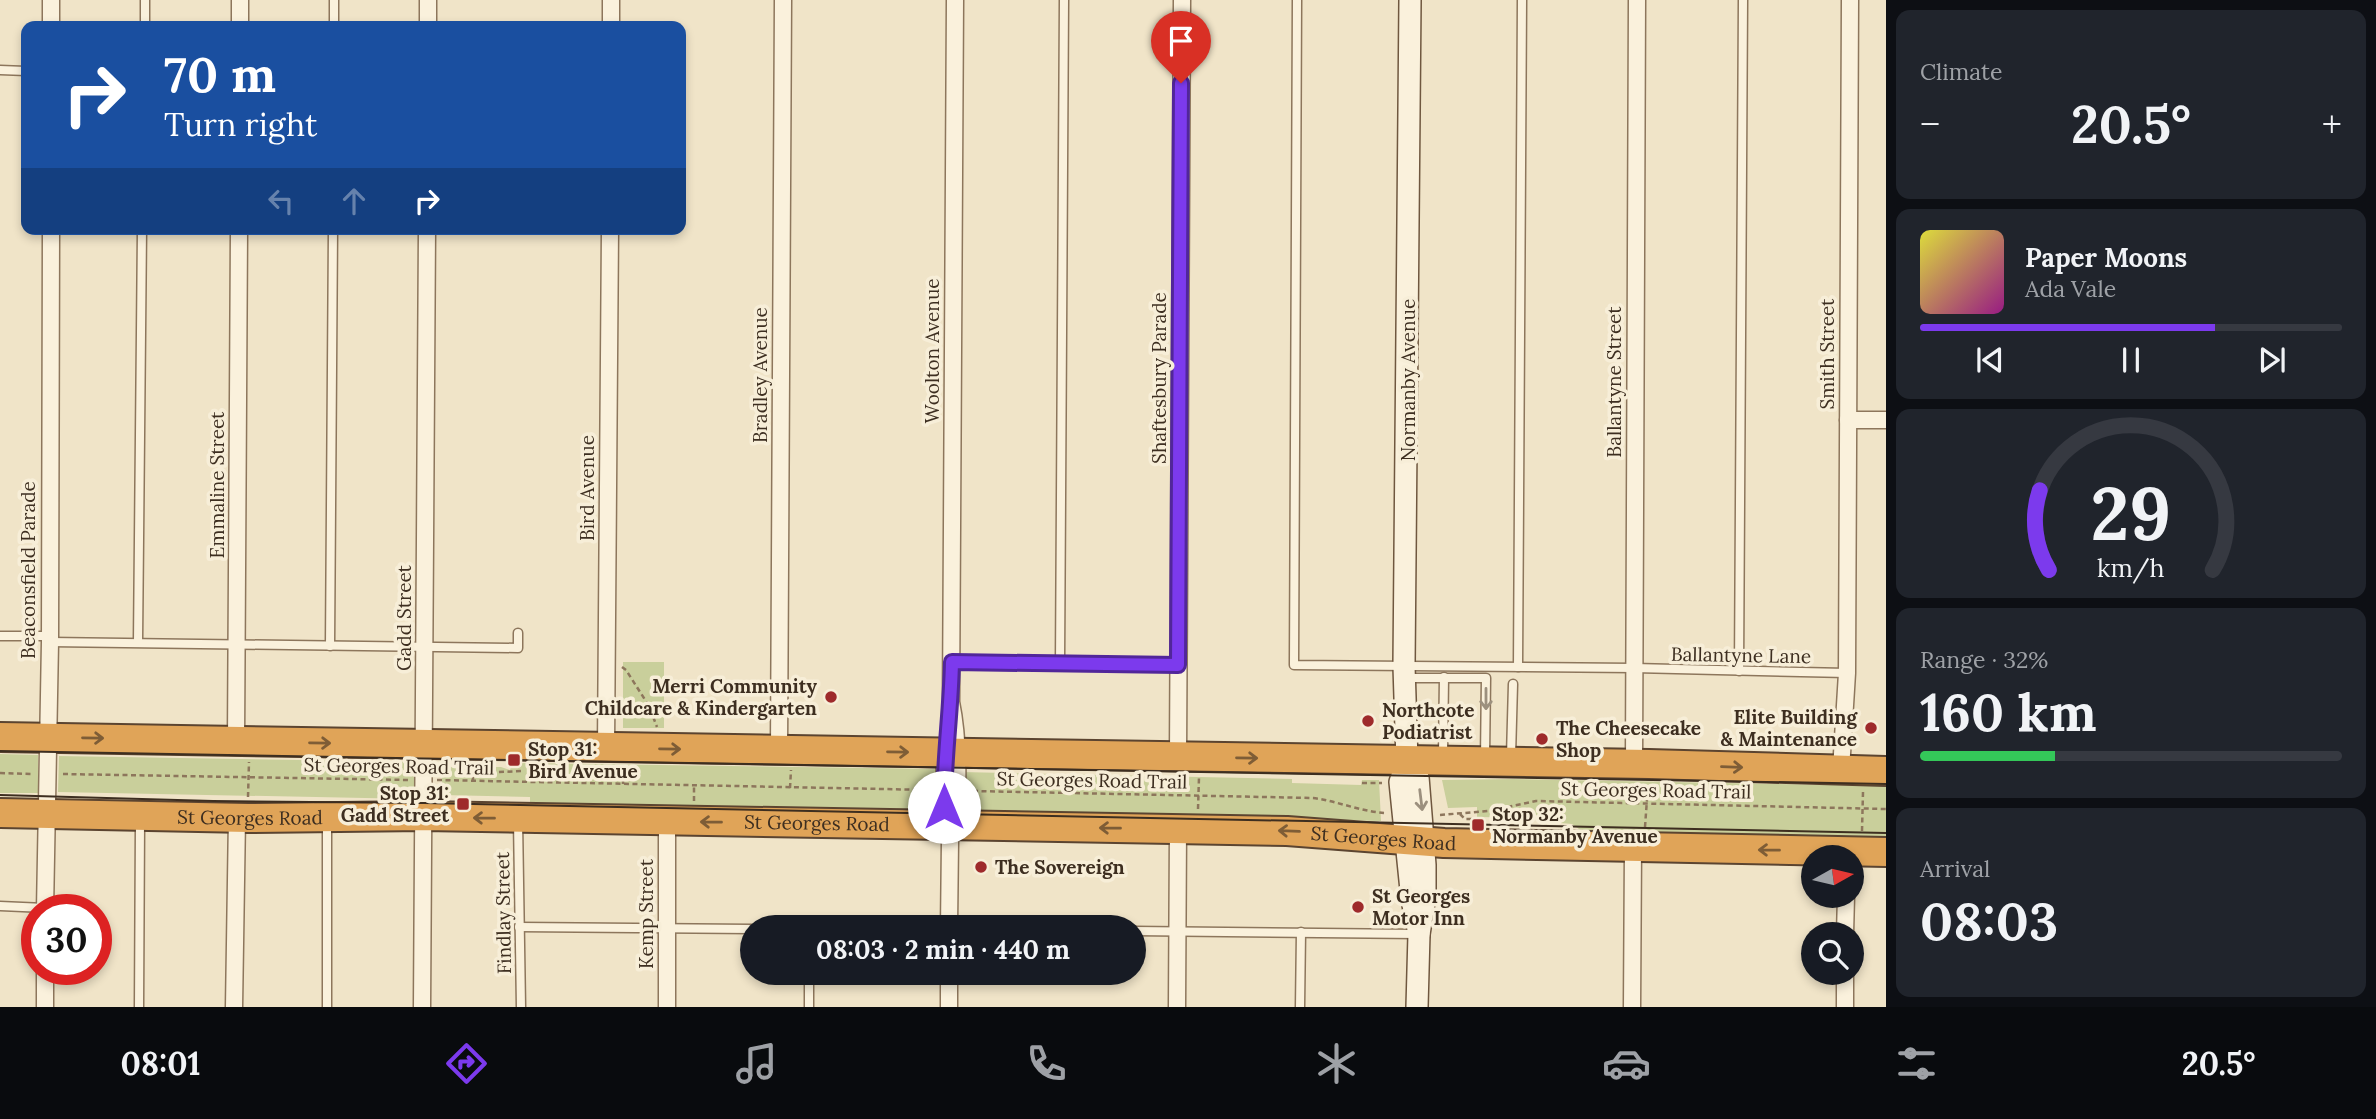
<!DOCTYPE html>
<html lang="en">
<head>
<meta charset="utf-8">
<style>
  :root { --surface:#171b24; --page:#20242c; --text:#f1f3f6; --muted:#9ea1a6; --line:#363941; --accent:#7c3aed }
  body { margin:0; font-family:Lora,serif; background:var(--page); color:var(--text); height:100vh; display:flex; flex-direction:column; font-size:26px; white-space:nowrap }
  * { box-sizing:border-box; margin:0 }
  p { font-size:23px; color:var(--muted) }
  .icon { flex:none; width:38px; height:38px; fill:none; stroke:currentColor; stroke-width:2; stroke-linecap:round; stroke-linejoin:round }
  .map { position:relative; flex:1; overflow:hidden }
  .sheet { display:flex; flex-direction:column; gap:10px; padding:10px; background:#0d0f14; width:490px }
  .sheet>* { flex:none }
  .top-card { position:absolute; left:21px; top:21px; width:665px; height:214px; border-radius:14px; box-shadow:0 4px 10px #0003; background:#1a4fa0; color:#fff; overflow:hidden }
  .needle { width:46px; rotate:82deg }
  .buttons { position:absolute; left:1801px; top:845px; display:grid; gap:14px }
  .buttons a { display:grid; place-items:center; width:63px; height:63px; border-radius:50%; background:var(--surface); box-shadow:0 4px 10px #0003; font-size:35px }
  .speed { position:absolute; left:21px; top:894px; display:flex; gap:14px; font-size:35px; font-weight:700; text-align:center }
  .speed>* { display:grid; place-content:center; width:91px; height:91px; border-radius:50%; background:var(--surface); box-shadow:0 4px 10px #0003; line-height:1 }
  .speed .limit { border:10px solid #d22; background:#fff; color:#111 }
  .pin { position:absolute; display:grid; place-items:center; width:60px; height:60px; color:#fff; margin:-72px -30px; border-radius:50% 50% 50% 0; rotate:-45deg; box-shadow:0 0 7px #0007 }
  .pin .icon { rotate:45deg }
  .me { position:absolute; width:77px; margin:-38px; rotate:0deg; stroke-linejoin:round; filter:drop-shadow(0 0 5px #0008) }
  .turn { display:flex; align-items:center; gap:24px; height:147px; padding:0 28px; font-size:32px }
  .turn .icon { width:91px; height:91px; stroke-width:2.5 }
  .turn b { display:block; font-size:49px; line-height:60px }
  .lanes { display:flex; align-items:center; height:66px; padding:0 28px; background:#0003; justify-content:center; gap:35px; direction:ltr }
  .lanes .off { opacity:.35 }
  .big { font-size:52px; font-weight:700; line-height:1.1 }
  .sheet .tile { flex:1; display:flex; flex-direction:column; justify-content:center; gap:10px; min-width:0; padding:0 24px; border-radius:14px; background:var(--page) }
  .sheet .dial { align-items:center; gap:0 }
  .dial svg { height:182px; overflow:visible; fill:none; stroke:var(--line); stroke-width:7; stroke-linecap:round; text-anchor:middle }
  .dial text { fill:var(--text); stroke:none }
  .song { display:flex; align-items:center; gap:21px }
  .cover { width:84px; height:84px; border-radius:10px; background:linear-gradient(135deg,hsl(60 70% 55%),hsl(310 70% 35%)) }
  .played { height:7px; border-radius:4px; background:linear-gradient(90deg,var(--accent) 70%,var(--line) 70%) }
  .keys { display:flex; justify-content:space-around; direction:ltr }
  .heat { display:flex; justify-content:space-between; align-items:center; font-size:38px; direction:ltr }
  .charge { height:10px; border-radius:5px; background:linear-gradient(90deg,#34c759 32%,var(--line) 0) }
  .trip { position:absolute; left:740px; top:915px; width:406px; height:70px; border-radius:35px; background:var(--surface); box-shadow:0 4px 10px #0003; font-weight:700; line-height:70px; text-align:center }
  .tab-bar { display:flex; height:112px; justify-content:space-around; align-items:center; background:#090b0e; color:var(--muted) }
  .tab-bar .icon { width:49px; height:49px }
  .tab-bar .on { color:var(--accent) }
  .tab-bar b { font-size:32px; color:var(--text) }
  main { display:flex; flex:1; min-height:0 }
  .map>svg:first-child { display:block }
  .green { fill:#c9cf9b }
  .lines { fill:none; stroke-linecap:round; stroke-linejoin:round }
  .lane-casing { stroke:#8d765c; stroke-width:11 }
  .street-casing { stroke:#8d765c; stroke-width:19 }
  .secondary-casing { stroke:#6f573f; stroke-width:24 }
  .highway-casing { stroke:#5b4430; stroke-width:32 }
  .path { stroke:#8d765c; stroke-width:2.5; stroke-dasharray:5 3.5; stroke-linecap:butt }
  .lane { stroke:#faf1dc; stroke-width:8 }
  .street { stroke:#faf1dc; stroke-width:16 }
  .secondary { stroke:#faf1dc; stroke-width:21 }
  .highway { stroke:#e0a458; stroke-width:28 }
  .tram { stroke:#3d2e20; stroke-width:2 }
  .oneway { stroke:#9c907e }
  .oneway2 { stroke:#7e5d36 }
  .route-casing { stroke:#51269a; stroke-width:18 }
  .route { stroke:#7c3aed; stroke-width:12 }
  .poi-dot { fill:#9e2a2b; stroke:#f7eed8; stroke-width:2.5 }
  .labels { text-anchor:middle; stroke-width:7; stroke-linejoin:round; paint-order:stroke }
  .street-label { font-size:19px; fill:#3d2e20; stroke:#f7eed8 }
  .poi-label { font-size:19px; font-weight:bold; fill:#3d2e20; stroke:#f7eed8; text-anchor:start }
</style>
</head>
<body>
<main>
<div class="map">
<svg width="1886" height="1007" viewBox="0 0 1886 1007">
  <rect width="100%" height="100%" fill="#f0e4c8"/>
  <!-- green -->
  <g class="green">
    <rect x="623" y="662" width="41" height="66"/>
    <polygon points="0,754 38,755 38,793 0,793"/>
    <polygon points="59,756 414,762 415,799 58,792"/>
    <polygon points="520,763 939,769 940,812 530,804 530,797 442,795 442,767 501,767 510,770 511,767 520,767"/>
    <polygon points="961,772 1292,779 1292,783 1361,785 1362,780 1379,780 1381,821 960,812"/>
    <polygon points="1513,779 1886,786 1886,845 1586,834 1572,824 1550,822 1549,818 1477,817 1477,807 1448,808 1442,780"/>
  </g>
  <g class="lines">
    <!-- lane casing -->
    <g class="lane-casing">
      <g id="lane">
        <polyline points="1297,0 1294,665 1634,668 1847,673"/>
        <polyline points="145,26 145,0"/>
        <polyline points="334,26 334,0"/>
        <polyline points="0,70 26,71"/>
        <polyline points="0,636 49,636"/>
        <polyline points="50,642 518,648 518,633"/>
        <polyline points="138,642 142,229"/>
        <polyline points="330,646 333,229"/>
        <polyline points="952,662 1060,664 1064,0"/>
        <polyline points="1060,664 1178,665"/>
        <polyline points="1518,667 1522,0"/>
        <polyline points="1739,671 1743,0"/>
        <polyline points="1407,678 1486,678 1485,758"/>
        <polyline points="1443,754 1444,677"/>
        <polyline points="1511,756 1513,684"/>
        <polyline points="518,821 521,1007"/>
        <polyline points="0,906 45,908"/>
        <polyline points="519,927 752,929"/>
        <polyline points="1134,931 1418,934"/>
        <polyline points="139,1007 140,822"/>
        <polyline points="327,1007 327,821"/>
        <polyline points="809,1007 809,973"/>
        <polyline points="1300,1007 1301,932"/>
      </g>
    </g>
    <!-- street casing -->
    <g class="street-casing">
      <g id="street">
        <polyline points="51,0 51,26"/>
        <polyline points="240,26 240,0"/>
        <polyline points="428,26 428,0"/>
        <polyline points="611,26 611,0"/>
        <polyline points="1848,420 1886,420"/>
        <polyline points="236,741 239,229"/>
        <polyline points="945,746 944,807 950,825 950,840 949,928"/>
        <polyline points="606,747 610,229"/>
        <polyline points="779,750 783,0"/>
        <polyline points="1178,756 1182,0"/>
        <polyline points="1634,764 1637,0"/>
        <polyline points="1841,770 1847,673 1850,0"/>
        <path d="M950,825C962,800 957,731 951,702L955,0"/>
        <polyline points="45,910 50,642 51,229"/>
        <polyline points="1845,934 1846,896"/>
        <polyline points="45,970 45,1007"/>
        <polyline points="234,1007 237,817"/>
        <polyline points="422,1007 427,229"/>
        <polyline points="667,1007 667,821"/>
        <polyline points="949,1007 949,973"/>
        <polyline points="1177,1007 1178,829"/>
        <polyline points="1632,1007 1633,847"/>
        <polyline points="1845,1007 1845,973"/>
      </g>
    </g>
    <!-- secondary casing -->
    <g class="secondary-casing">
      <g id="secondary">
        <polyline points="1410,0 1404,666 1407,761 1400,782 1412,900 1419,934"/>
        <polyline points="1407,761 1418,777 1425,865 1425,897 1419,934 1417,1007"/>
      </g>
    </g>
    <!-- highway casing -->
    <g class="highway-casing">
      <g id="highway">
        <polyline points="0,737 1649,764 1886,771"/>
        <path id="s1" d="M0,813L248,818L424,816L1287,831L1444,843L1886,852"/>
      </g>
    </g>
    <!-- path -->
    <g class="path">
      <polyline points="622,667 626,670 649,706 657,727"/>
      <polyline points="0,773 32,774"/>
      <polyline points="63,774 410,780"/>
      <polyline points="437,780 931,790"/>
      <polyline points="473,781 473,773 524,771"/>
      <polyline points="1362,783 1382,783"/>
      <polyline points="623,784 623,767"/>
      <polyline points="790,788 791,770"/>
      <path d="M973,791L1313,798C1337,801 1359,811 1384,813"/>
      <polyline points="248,797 249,762"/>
      <polyline points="694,801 694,786"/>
      <polyline points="1198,809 1199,777"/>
      <polyline points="1460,814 1465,819 1477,819"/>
      <polyline points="1440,815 1488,811 1536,801 1886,809"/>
      <polyline points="1645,827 1648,785"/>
      <polyline points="1862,831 1863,792"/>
    </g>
    <!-- lane -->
    <use href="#lane" class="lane"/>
    <!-- street -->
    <use href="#street" class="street"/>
    <!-- secondary -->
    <use href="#secondary" class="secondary"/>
    <!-- highway -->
    <use href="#highway" class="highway"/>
    <!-- tram -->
    <g class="tram">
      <polyline points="0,751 1886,784"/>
      <polyline points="0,795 213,801 424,803 1886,833"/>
    </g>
  </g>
  <!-- one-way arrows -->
  <defs><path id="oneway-shaft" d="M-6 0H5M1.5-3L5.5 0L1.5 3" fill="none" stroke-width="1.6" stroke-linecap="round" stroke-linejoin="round" transform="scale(1.75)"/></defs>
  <g class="oneway">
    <use href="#oneway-shaft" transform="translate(1486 699) rotate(90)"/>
    <use href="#oneway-shaft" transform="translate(1421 800) rotate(83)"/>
  </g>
  <g class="oneway2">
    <use href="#oneway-shaft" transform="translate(93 738) rotate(1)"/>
    <use href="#oneway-shaft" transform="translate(320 743) rotate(1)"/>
    <use href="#oneway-shaft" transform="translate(670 749) rotate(1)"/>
    <use href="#oneway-shaft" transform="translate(898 752) rotate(1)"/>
    <use href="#oneway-shaft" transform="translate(1247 758) rotate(1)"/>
    <use href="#oneway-shaft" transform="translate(1732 767) rotate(2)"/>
    <use href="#oneway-shaft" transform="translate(484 818) rotate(-179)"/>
    <use href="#oneway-shaft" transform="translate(711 822) rotate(-179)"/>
    <use href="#oneway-shaft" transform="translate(1110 828) rotate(-179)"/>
    <use href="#oneway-shaft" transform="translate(1289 831) rotate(-178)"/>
    <use href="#oneway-shaft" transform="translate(1769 850) rotate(-179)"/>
  </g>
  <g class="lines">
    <!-- route casing -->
    <g class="route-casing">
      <path id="route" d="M944,807C944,758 951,711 952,662L1178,665L1181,83"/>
    </g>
    <!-- route -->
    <use href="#route" class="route"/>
  </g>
  <!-- markers -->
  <g class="poi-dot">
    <circle cx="831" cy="697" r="7"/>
    <circle cx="1368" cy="721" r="7"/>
    <circle cx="1871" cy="728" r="7"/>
    <circle cx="1542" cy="739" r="7"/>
    <rect x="507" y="753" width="14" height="14" rx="3.5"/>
    <rect x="456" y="797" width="14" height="14" rx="3.5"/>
    <rect x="1471" y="818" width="14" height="14" rx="3.5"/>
    <circle cx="981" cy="867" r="7"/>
    <circle cx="1358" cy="907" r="7"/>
  </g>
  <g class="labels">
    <!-- street labels -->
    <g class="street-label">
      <text transform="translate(932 351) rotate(-90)" y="7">Woolton Avenue</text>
      <text transform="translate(1827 354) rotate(-90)" y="7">Smith Street</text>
      <text transform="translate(760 375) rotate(-90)" y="7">Bradley Avenue</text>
      <text transform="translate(1159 378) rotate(-90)" y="7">Shaftesbury Parade</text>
      <text transform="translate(1408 380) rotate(-90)" y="7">Normanby Avenue</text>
      <text transform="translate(1614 382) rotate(-90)" y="7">Ballantyne Street</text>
      <text transform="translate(217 485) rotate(-90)" y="7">Emmaline Street</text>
      <text transform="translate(587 488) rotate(-90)" y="7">Bird Avenue</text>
      <text transform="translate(28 570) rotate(-90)" y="7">Beaconsfield Parade</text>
      <text transform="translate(404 618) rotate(-90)" y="7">Gadd Street</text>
      <text transform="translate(1741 655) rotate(1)" y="7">Ballantyne Lane</text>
      <text transform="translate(399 766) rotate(1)" y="7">St Georges Road Trail</text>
      <text transform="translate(1092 780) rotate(1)" y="7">St Georges Road Trail</text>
      <text transform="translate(1656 790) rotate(1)" y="7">St Georges Road Trail</text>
      <text dy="7" stroke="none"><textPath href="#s1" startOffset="250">St Georges Road</textPath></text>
      <text dy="7" stroke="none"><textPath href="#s1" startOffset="817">St Georges Road</textPath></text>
      <text dy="7" stroke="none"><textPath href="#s1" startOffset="1384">St Georges Road</textPath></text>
      <text transform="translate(503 913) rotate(-91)" y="7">Findlay Street</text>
      <text transform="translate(646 914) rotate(-90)" y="7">Kemp Street</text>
    </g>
    <!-- poi labels -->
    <g class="poi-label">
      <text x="817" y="693" text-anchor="end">Merri Community<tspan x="817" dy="22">Childcare &amp; Kindergarten</tspan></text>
      <text x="1382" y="717">Northcote<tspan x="1382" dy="22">Podiatrist</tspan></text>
      <text x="1857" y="724" text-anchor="end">Elite Building<tspan x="1857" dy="22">&amp; Maintenance</tspan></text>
      <text x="1556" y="735">The Cheesecake<tspan x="1556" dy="22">Shop</tspan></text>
      <text x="528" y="756">Stop 31:<tspan x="528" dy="22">Bird Avenue</tspan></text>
      <text x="449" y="800" text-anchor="end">Stop 31:<tspan x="449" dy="22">Gadd Street</tspan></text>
      <text x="1492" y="821">Stop 32:<tspan x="1492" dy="22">Normanby Avenue</tspan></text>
      <text x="995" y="874">The Sovereign</text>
      <text x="1372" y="903">St Georges<tspan x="1372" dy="22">Motor Inn</tspan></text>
    </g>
  </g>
</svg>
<div class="buttons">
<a><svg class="needle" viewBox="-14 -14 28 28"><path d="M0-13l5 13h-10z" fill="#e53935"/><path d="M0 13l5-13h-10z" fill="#9ea1a6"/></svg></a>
<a><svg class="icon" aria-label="search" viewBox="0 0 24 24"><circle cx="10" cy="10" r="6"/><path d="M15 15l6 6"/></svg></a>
</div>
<div class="speed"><div class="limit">30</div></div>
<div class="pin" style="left:1181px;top:83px;background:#d93025"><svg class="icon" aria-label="arrive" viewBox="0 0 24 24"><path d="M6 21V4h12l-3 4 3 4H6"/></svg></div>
<svg class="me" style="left:944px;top:807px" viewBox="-20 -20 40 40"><circle r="19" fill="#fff"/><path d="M0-13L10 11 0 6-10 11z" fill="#7c3aed"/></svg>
<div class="trip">08:03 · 2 min · 440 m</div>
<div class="top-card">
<div class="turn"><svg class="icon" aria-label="right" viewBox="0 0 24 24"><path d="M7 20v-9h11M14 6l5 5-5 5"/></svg><div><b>70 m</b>Turn right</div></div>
<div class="lanes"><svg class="icon off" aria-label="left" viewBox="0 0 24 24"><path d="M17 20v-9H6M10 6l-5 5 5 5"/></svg><svg class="icon off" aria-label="ahead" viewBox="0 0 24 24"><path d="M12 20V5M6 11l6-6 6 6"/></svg><svg class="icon" aria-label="right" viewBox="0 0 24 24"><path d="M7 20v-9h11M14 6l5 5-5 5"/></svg></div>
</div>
</div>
<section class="sheet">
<div class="tile"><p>Climate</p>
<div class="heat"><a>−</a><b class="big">20.5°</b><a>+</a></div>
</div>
<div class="tile">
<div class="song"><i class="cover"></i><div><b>Paper Moons</b><p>Ada Vale</p></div></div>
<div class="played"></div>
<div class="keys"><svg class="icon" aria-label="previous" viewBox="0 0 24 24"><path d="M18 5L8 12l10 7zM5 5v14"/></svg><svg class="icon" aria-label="pause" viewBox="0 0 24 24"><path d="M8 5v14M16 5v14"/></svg><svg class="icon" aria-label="next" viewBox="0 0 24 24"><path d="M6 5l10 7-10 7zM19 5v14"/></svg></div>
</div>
<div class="tile dial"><svg viewBox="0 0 100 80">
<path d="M14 69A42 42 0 1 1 86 69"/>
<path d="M14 69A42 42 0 0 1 10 34" stroke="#7c3aed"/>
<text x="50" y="56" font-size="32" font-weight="700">29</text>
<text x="50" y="72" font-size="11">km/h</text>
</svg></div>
<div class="tile"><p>Range · 32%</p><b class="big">160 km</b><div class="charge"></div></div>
<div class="tile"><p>Arrival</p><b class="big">08:03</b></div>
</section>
</main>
<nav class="tab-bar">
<b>08:01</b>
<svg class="icon on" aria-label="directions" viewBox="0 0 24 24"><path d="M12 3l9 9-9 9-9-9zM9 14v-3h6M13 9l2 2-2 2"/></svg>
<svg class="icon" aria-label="music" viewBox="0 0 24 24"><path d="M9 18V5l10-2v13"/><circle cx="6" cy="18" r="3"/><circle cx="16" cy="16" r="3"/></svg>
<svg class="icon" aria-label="phone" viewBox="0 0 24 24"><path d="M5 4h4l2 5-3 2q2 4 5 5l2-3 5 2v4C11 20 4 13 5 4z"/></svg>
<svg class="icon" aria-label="climate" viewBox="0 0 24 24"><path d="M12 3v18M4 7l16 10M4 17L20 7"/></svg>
<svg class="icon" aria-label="car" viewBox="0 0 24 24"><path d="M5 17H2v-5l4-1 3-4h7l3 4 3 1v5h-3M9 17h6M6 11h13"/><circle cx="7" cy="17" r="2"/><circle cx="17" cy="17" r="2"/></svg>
<svg class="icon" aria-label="filters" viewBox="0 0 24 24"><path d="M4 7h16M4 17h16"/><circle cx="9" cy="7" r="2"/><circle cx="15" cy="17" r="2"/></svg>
<b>20.5°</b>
</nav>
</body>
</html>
